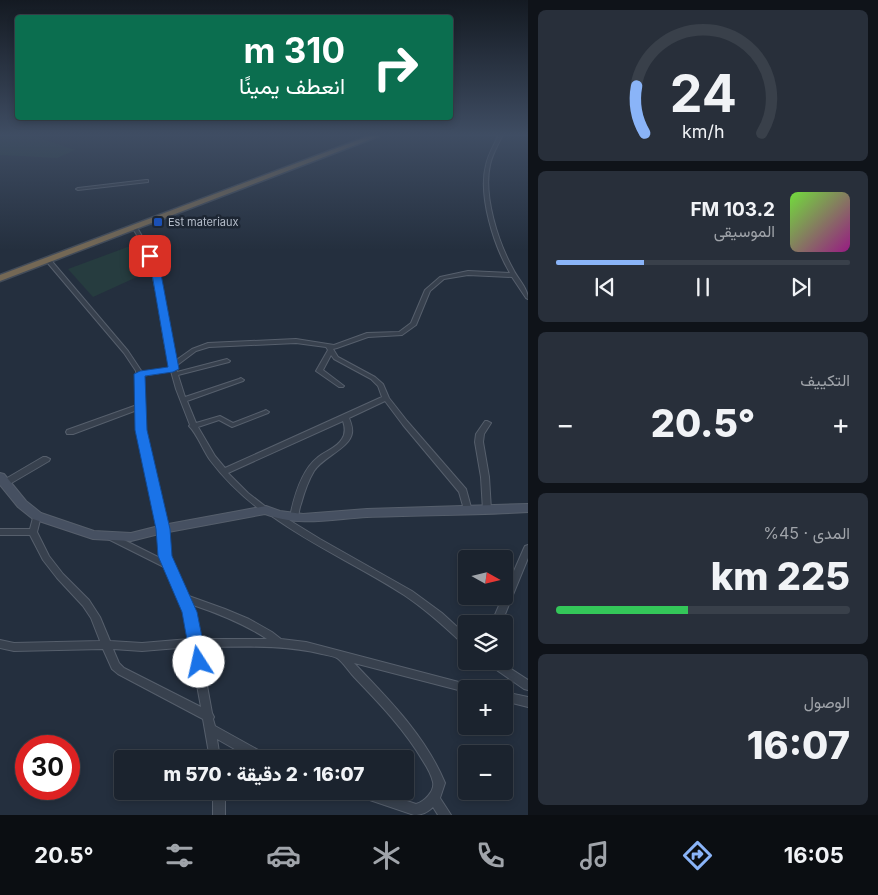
<!DOCTYPE html>
<html lang="ar">
<head>
<meta charset="utf-8">
<style>
  :root { --surface:#1b232e; --page:#282f3a; --text:#f1f3f6; --muted:#a0a4aa; --line:#39404a; --accent:#8ab4f8 }
  body { margin:0; font-family:Inter,Vazirmatn,sans-serif; background:var(--page); color:var(--text); direction:rtl; height:100vh; display:flex; flex-direction:column; font-size:19px; white-space:nowrap }
  * { box-sizing:border-box; margin:0 }
  p { font-size:16px; color:var(--muted) }
  .icon { flex:none; width:28px; height:28px; fill:none; stroke:currentColor; stroke-width:2; stroke-linecap:round; stroke-linejoin:round }
  .map { position:relative; flex:1; overflow:hidden; direction:ltr }
  .details { display:flex; flex-direction:column; gap:10px; padding:10px; background:#0f1319; width:350px }
  .details>* { flex:none }
  .banner { position:absolute; left:15px; top:15px; width:438px; height:105px; border-radius:5px; box-shadow:0 2px 8px #0003,0 0 0 1px var(--line); direction:rtl; background:#0b6e4f; color:#fff; overflow:hidden }
  .needle { width:32px; rotate:98deg }
  .tools { position:absolute; left:458px; top:550px; display:grid; gap:10px }
  .tools a { display:grid; place-items:center; width:55px; height:55px; border-radius:5px; background:var(--surface); box-shadow:0 2px 8px #0003,0 0 0 1px var(--line); font-size:25px }
  .speed { position:absolute; left:15px; top:735px; display:flex; gap:10px; font-size:25px; font-weight:700; text-align:center }
  .speed>* { display:grid; place-content:center; width:65px; height:65px; border-radius:50%; background:var(--surface); box-shadow:0 2px 8px #0003,0 0 0 1px var(--line); line-height:1 }
  .speed .limit { border:8px solid #d22; background:#fff; color:#111 }
  .pin { position:absolute; display:grid; place-items:center; width:42px; height:42px; color:#fff; margin:-21px; border-radius:10px; box-shadow:0 2px 8px #0006 }
  .me { position:absolute; width:55px; margin:-28px; rotate:350deg; stroke-linejoin:round; filter:drop-shadow(0 0 4px #0008) }
  .turn { display:flex; align-items:center; gap:18px; height:105px; padding:0 25px; font-size:22px }
  .turn .icon { width:65px; height:65px; stroke-width:2.5 }
  .turn b { display:block; font-size:35px; line-height:42px }
  .big { font-size:38px; font-weight:800; line-height:1.1 }
  .details .tile { flex:1; display:flex; flex-direction:column; justify-content:center; gap:8px; min-width:0; padding:0 18px; border-radius:8px; background:var(--page) }
  .details .dial { align-items:center; gap:0 }
  .dial svg { height:130px; overflow:visible; fill:none; stroke:var(--line); stroke-width:7; stroke-linecap:round; text-anchor:middle }
  .dial text { fill:var(--text); stroke:none }
  .song { display:flex; align-items:center; gap:15px }
  .cover { width:60px; height:60px; border-radius:8px; background:linear-gradient(135deg,hsl(100 70% 55%),hsl(310 70% 35%)) }
  .played { height:5px; border-radius:2px; background:linear-gradient(90deg,var(--accent) 30%,var(--line) 30%) }
  .keys { display:flex; justify-content:space-around; direction:ltr }
  .heat { display:flex; justify-content:space-between; align-items:center; font-size:28px; direction:ltr }
  .charge { height:8px; border-radius:4px; background:linear-gradient(90deg,#34c759 45%,var(--line) 0) }
  .trip { position:absolute; left:114px; top:750px; width:300px; height:50px; border-radius:5px; background:var(--surface); box-shadow:0 2px 8px #0003,0 0 0 1px var(--line); font-weight:800; line-height:50px; text-align:center; direction:rtl }
  .dock { display:flex; height:80px; justify-content:space-around; align-items:center; background:#0b0e12; color:var(--muted) }
  .dock .icon { width:35px; height:35px }
  .dock .current { color:var(--accent) }
  .dock b { font-size:22px; color:var(--text) }
  main { display:flex; flex:1; min-height:0 }
  .map>svg:first-child { display:block }
  .green { fill:#263c3f }
  .lines { fill:none; stroke-linecap:round; stroke-linejoin:round }
  .street-casing { stroke:#565f6c; stroke-width:2 }
  .secondary-casing { stroke:#565f6c; stroke-width:2 }
  .highway-casing { stroke:#434c59; stroke-width:3 }
  .street { fill:#38414e; fill-rule:evenodd }
  .secondary { fill:#465061; fill-rule:evenodd }
  .highway { fill:#746855; fill-rule:evenodd }
  .route { fill:#1a73e8; stroke:#114b97 }
  .transit-dot { fill:#1a4fb4; stroke:#1d2633; stroke-width:2 }
  .labels { text-anchor:middle; stroke-width:5; stroke-linejoin:round; paint-order:stroke }
  .far-poi-label { font-size:11px; fill:#b4bcc9; stroke:#1d2633; text-anchor:start }
</style>
</head>
<body>
<main>
<section class="details">
<div class="tile dial"><svg viewBox="0 0 100 80">
<path d="M14 69A42 42 0 1 1 86 69"/>
<path d="M14 69A42 42 0 0 1 9 40" stroke="#8ab4f8"/>
<text x="50" y="56" font-size="32" font-weight="700">24</text>
<text x="50" y="72" font-size="11">km/h</text>
</svg></div>
<div class="tile">
<div class="song"><i class="cover"></i><div><b>103.2 FM</b><p>الموسيقى</p></div></div>
<div class="played"></div>
<div class="keys"><svg class="icon" aria-label="previous" viewBox="0 0 24 24"><path d="M18 5L8 12l10 7zM5 5v14"/></svg><svg class="icon" aria-label="pause" viewBox="0 0 24 24"><path d="M8 5v14M16 5v14"/></svg><svg class="icon" aria-label="next" viewBox="0 0 24 24"><path d="M6 5l10 7-10 7zM19 5v14"/></svg></div>
</div>
<div class="tile"><p>التكييف</p>
<div class="heat"><a>−</a><b class="big">20.5°</b><a>+</a></div>
</div>
<div class="tile"><p>المدى · 45%</p><b class="big">225 km</b><div class="charge"></div></div>
<div class="tile"><p>الوصول</p><b class="big">16:07</b></div>
</section>
<div class="map">
<svg width="528" height="815" viewBox="0 0 528 815">
  <rect width="100%" height="100%" fill="#242f3e"/>
  <!-- green -->
  <g class="green">
    <polygon points="0,136 33,136 75,150 57,158 0,155"/>
    <polygon points="133,245 142,254 150,271 93,297 68,269"/>
  </g>
  <g class="lines">
    <!-- street casing -->
    <g class="street-casing">
      <g id="street">
        <path d="M498,136H502C498,145 492,155 490,165C483,195 498,242 513,269C517,278 528,288 528,299L526,298L512,277L468,275L444,279L430,291L416,325L402,335L368,337L337,348L333,349L338,357L375,377L383,384L389,398L407,421L466,489L472,511L471,513H465L459,492L403,425L385,401L349,418C351,423 353,428 352,433C350,448 323,457 314,471C308,481 304,493 301,504C299,509 299,514 297,519H291L290,517C294,497 301,471 317,458C325,451 337,448 342,439C346,433 345,427 343,421L228,473L248,493L270,510L269,512H263C243,497 225,480 210,460C203,450 197,434 189,426L190,425L176,389L171,371L142,376L145,430L167,529L169,556L186,595L225,609L249,619L272,632L281,639L306,642L474,686L475,689H466V692L354,663C389,700 425,735 445,783L440,798L451,815H438L433,807C427,813 421,815 414,815L355,795L353,791H377L416,804C424,802 435,791 433,782C431,774 427,767 423,761C405,730 379,703 355,678C350,673 342,661 337,658C333,656 326,655 322,654C282,644 241,647 200,647L212,713L214,717L213,719L215,726L267,755L268,759H252L217,739L220,759H210L203,719L118,674L112,669L103,649L14,651L0,648V640L14,643L100,641L91,618L83,606L57,578L43,560L30,535H0V529H30L34,514H40L41,516L37,532L49,556L63,574L89,600L100,617L110,641L142,643L189,639L184,612L166,568L108,539L107,537L108,535L111,534L114,535L162,559L159,529L137,430V410L73,434H67L66,432L67,430L137,405L136,371L124,353L46,261V259H50L128,351L142,372L170,368L164,340L157,296L151,268L140,240L132,227L134,226H136C163,268 164,313 175,361L192,349L208,343L296,339L334,345L367,333L399,332L411,323L425,290L440,277L468,271L510,273C494,246 478,196 486,165C488,155 494,145 498,136ZM296,343L326,347L328,350L316,371L339,387H343L344,386L323,370L331,355L334,359L371,379L378,386L382,397L225,468L215,456L198,427L219,420L232,427L268,413L269,412L266,410L264,411L233,423L220,416L196,423L187,401L243,381L244,380L241,378L239,379L185,397L178,375L229,362L230,361L227,359L177,372L176,366L196,351L209,347ZM190,604C217,613 243,623 267,639H199L194,612ZM190,647L201,707L124,668L119,663L113,649L142,651Z"/>
        <polygon points="146,180 148,180 148,182 78,190 76,189 78,188"/>
        <polygon points="485,421 487,421 491,423 484,434 483,442 489,477 491,510 490,512 484,512 483,510 481,477 475,442 476,434"/>
        <polygon points="43,457 46,457 50,459 49,461 8,485 2,485 1,483 2,481"/>
        <path d="M276,512L320,539L412,591L442,613L466,635V645L463,644C444,626 425,609 404,595C361,567 315,547 273,517L272,515L273,513Z"/>
        <polygon points="528,545 528,558 501,624 491,624 524,548 525,546"/>
        <polygon points="486,661 499,661 528,680 528,690 524,689 488,664"/>
        <polygon points="504,692 528,697 528,707 504,701"/>
        <rect x="213" y="791" width="12" height="24"/>
      </g>
    </g>
    <!-- secondary casing -->
    <g class="secondary-casing">
      <path id="secondary" d="M0,473L4,474L26,501L41,513L94,531L131,533L163,525L266,506L280,511L303,514L367,509L528,504V512C475,515 421,515 367,517C332,519 299,527 265,514L163,533L131,541L93,539L33,519L18,507L0,485Z"/>
    </g>
    <!-- highway casing -->
    <g class="highway-casing">
      <polygon id="highway" points="369,136 379,136 0,281 0,275"/>
    </g>
    <!-- street -->
    <use href="#street" class="street"/>
    <!-- secondary -->
    <use href="#secondary" class="secondary"/>
    <!-- highway -->
    <use href="#highway" class="highway"/>
  </g>
  <!-- sky -->
  <linearGradient id="sky" x2="0" y2="1"><stop stop-color="#141a22"/><stop offset="0.54" stop-color="#3f4d63"/><stop offset="1" stop-color="#3f4d63" stop-opacity="0"/></linearGradient>
  <rect width="528" height="250" fill="url(#sky)"/>
  <!-- route -->
  <polygon class="route" points="147,254 153,254 161,274 179,369 173,372 145,376 147,430 170,529 172,556 197,612 207,662 205,667 199,669 193,667 191,662 182,612 158,556 156,529 135,430 134,374 140,371 168,367 152,274 146,256"/>
  <!-- markers -->
  <rect class="transit-dot" x="153" y="217" width="10" height="10" rx="2.5"/>
  <g class="labels">
    <!-- far-poi labels -->
    <g class="far-poi-label">
      <text x="168" y="226">Est materiaux</text>
    </g>
  </g>
</svg>
<div class="tools">
<a><svg class="needle" viewBox="-14 -14 28 28"><path d="M0-13l5 13h-10z" fill="#e53935"/><path d="M0 13l5-13h-10z" fill="#a0a4aa"/></svg></a>
<a><svg class="icon" aria-label="layers" viewBox="0 0 24 24"><path d="M12 4l9 5-9 5-9-5zM3 14l9 5 9-5"/></svg></a>
<a>+</a>
<a>−</a>
</div>
<div class="speed"><div class="limit">30</div></div>
<div class="pin" style="left:150px;top:256px;background:#d93025"><svg class="icon" aria-label="arrive" viewBox="0 0 24 24"><path d="M6 21V4h12l-3 4 3 4H6"/></svg></div>
<svg class="me" style="left:199px;top:662px" viewBox="-20 -20 40 40"><circle r="19" fill="#fff"/><path d="M0-13L10 11 0 6-10 11z" fill="#1a73e8"/></svg>
<div class="trip">16:07 · 2 دقيقة · 570 m</div>
<div class="banner">
<div class="turn"><svg class="icon" aria-label="right" viewBox="0 0 24 24"><path d="M7 20v-9h11M14 6l5 5-5 5"/></svg><div><b>310 m</b>انعطف يمينًا</div></div>
</div>
</div>
</main>
<nav class="dock">
<b>16:05</b>
<svg class="icon current" aria-label="directions" viewBox="0 0 24 24"><path d="M12 3l9 9-9 9-9-9zM9 14v-3h6M13 9l2 2-2 2"/></svg>
<svg class="icon" aria-label="music" viewBox="0 0 24 24"><path d="M9 18V5l10-2v13"/><circle cx="6" cy="18" r="3"/><circle cx="16" cy="16" r="3"/></svg>
<svg class="icon" aria-label="phone" viewBox="0 0 24 24"><path d="M5 4h4l2 5-3 2q2 4 5 5l2-3 5 2v4C11 20 4 13 5 4z"/></svg>
<svg class="icon" aria-label="climate" viewBox="0 0 24 24"><path d="M12 3v18M4 7l16 10M4 17L20 7"/></svg>
<svg class="icon" aria-label="car" viewBox="0 0 24 24"><path d="M5 17H2v-5l4-1 3-4h7l3 4 3 1v5h-3M9 17h6M6 11h13"/><circle cx="7" cy="17" r="2"/><circle cx="17" cy="17" r="2"/></svg>
<svg class="icon" aria-label="filters" viewBox="0 0 24 24"><path d="M4 7h16M4 17h16"/><circle cx="9" cy="7" r="2"/><circle cx="15" cy="17" r="2"/></svg>
<b>20.5°</b>
</nav>
</body>
</html>
